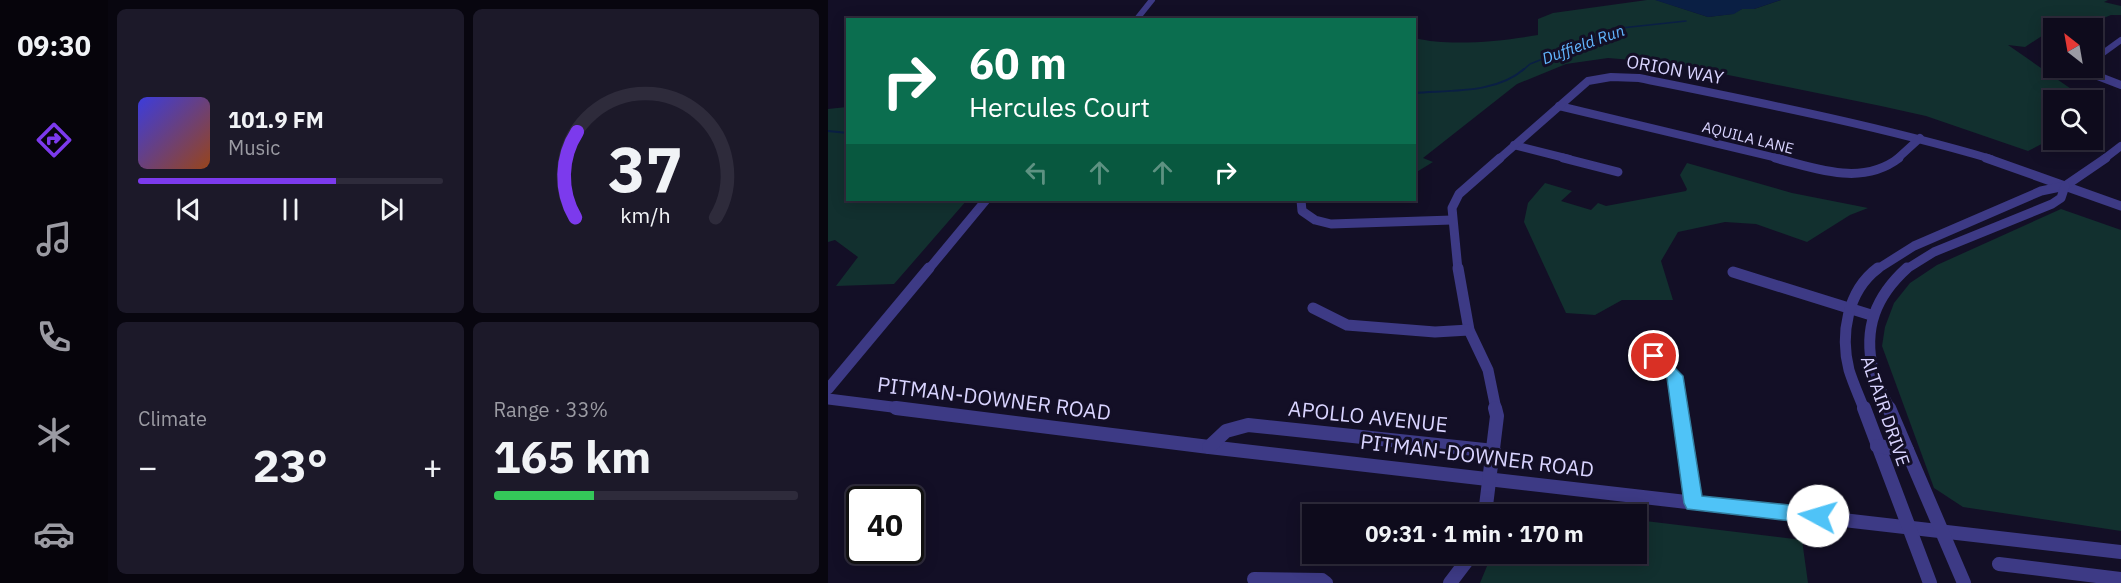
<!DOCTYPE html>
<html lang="en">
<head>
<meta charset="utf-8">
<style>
  :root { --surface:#0e0b1c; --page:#1c1929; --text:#f1f3f6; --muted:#9b9ba3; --line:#2e2b3b; --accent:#7c3aed }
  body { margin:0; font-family:"IBM Plex Sans",sans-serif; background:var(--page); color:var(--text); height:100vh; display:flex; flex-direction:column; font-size:22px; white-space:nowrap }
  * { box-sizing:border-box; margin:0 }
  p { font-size:20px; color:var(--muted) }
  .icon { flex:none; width:33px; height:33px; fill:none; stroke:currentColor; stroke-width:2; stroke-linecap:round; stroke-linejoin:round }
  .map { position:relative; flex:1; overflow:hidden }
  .panel { display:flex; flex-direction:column; gap:9px; padding:9px; background:#08060f; width:720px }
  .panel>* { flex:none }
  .top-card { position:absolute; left:18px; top:18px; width:570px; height:183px; border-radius:0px; box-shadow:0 3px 15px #0003,0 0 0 2px var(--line); background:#0b6e4f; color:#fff; overflow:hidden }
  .needle { width:39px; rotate:329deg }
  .tools { position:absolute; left:1215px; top:18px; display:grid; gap:12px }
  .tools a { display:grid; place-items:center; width:60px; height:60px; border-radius:0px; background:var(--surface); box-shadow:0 3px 15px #0003,0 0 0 2px var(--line); font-size:30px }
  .speed { position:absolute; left:18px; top:486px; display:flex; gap:12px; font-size:30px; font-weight:700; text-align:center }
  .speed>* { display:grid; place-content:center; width:78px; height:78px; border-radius:50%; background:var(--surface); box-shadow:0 3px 15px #0003,0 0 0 2px var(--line); line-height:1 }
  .speed .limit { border:3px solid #111; border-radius:9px; background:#fff; color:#111 }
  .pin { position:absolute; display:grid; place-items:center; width:51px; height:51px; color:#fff; margin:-26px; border:3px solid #fff; border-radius:50%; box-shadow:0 2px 6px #0007 }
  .me { position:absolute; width:66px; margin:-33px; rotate:276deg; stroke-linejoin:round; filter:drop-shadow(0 0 4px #0008) }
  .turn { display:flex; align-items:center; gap:21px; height:126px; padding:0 24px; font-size:27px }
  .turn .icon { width:78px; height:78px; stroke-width:2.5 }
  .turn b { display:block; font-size:42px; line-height:51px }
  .lanes { display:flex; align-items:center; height:57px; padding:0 24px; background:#0003; justify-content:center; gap:30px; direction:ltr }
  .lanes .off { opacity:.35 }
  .big { font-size:45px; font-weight:800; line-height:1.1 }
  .panel .card { flex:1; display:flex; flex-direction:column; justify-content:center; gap:9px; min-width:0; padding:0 21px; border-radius:9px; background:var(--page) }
  .panel .dial { align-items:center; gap:0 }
  .dial svg { height:156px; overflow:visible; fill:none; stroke:var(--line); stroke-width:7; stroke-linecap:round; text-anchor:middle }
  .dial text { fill:var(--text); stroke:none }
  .song { display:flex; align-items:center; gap:18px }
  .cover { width:72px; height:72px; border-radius:9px; background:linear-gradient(135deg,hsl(240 70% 55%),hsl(20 70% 35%)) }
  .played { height:6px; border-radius:3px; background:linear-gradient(90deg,var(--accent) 65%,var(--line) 65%) }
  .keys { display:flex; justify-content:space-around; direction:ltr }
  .heat { display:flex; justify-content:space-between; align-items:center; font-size:33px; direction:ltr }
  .charge { height:9px; border-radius:4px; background:linear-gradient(90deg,#34c759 33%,var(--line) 0) }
  .panel .tiles { flex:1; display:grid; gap:9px; grid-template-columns:repeat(2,1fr) }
  .trip { position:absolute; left:474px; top:504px; width:345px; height:60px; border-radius:0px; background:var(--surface); box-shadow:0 3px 15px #0003,0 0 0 2px var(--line); font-weight:800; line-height:60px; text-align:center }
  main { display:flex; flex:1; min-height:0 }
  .dock { display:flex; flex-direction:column; width:108px; justify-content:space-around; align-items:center; background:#06040b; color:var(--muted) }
  .dock .icon { width:42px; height:42px }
  .dock .on { color:var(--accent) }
  .dock b { font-size:27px; color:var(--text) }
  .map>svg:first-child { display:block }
  .green { fill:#12302f }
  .water { fill:#0a1f44 }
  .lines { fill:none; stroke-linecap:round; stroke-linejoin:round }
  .stream-far1 { stroke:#0a1f44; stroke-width:1.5 }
  .stream { stroke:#0a1f44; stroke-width:2 }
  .minor-far4 { stroke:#3d3a85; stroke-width:6 }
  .minor-far3 { stroke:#3d3a85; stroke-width:8 }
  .minor-far2 { stroke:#3d3a85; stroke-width:9 }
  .minor-far1 { stroke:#3d3a85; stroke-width:11 }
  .minor { stroke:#3d3a85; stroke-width:14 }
  .route { fill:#4fc3f7; stroke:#337fa1; stroke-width:1.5 }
  .labels { text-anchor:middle; stroke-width:6; stroke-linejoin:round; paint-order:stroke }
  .far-street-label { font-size:15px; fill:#d9d4ff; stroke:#130f26 }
  .far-water-label { font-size:16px; font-style:italic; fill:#62b6ff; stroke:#130f26 }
  .street-label { font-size:18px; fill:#d9d4ff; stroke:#130f26 }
  .near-street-label { font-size:21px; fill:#d9d4ff; stroke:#130f26 }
</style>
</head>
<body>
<main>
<nav class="dock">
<b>09:30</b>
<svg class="icon on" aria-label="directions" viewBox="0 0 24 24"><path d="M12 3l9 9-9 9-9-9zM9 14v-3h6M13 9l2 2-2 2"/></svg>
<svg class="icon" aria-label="music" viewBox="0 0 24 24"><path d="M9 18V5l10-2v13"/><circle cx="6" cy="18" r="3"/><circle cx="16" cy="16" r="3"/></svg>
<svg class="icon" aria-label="phone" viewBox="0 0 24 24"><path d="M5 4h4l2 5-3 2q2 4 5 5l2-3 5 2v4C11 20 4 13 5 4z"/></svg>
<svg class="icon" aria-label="climate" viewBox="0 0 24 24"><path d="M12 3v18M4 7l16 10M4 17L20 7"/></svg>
<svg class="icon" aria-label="car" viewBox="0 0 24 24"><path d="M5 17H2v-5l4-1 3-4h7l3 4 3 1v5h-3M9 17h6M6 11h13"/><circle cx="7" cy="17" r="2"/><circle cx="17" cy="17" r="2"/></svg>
</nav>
<section class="panel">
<div class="tiles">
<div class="card">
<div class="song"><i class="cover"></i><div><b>101.9 FM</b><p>Music</p></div></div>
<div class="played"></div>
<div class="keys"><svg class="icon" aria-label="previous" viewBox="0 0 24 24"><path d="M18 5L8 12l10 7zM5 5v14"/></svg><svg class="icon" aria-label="pause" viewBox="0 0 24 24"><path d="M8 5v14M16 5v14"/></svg><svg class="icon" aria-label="next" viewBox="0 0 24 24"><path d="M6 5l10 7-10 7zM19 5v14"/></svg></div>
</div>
<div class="card dial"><svg viewBox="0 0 100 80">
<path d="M14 69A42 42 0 1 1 86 69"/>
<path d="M14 69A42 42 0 0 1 15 25" stroke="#7c3aed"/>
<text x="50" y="56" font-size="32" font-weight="700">37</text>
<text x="50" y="72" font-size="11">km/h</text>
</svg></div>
<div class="card"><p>Climate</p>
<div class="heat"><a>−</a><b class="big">23°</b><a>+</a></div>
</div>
<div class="card"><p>Range · 33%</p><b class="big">165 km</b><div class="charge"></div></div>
</div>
</section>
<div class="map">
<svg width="1293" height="583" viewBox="0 0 1293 583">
  <rect width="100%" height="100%" fill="#130f26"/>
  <!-- green -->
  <g class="green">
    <path d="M819,0H828L880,17L904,14L914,9H926L953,0H1280L1276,2L1293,6V15H1283L1256,26L1226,28L1197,47L1180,45L1259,100H1226L1225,138L1200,151L1098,116L1053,106L841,63L780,58L738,64L689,84L595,158L605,162L587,173V38C621,47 675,41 710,35V19L725,13Z"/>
    <polygon points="19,107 20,200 139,200 66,284 8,286 30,257 7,240 0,242 0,109"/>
    <polygon points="859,163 964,193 1040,208 1022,215 979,242 928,224 897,222 850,232 833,261 845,300 794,300 767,315 738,313 696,222 700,203 717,183 744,191 733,201 763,210 770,203 778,206 858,191 859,189 852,175"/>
    <polygon points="1233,209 1293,230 1293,531 1135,507 1106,488 1054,346 1057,327 1066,303 1082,283 1109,265"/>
    <polygon points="684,505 762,514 680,514"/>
    <polygon points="809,520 974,540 980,583 652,583 664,554 808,554"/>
  </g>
  <!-- water -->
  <polygon class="water" points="827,0 953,0 926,9 914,9 906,14 880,17"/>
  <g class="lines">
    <!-- stream-far1 -->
    <polyline class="stream-far1" points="694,71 702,64 793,28 858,21"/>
    <!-- stream -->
    <g class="stream">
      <path d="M586,93C621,90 668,94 696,69"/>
      <polyline points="0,131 20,133"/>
    </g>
    <!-- minor-far4 -->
    <g class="minor-far4">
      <polyline points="308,20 324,0"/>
      <polyline points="1264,61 1293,40"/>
      <polyline points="1259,68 1262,71"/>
    </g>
    <!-- minor-far3 -->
    <g class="minor-far3">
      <polyline points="1261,69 1267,75 1293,85"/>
      <polyline points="731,106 953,159"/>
      <polyline points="686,145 741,159"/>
      <path d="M671,159L760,81L783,77L811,78C929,102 1047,125 1163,159"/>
      <polyline points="1069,159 1092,138"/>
      <polyline points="1276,159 1293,146"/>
    </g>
    <!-- minor-far2 -->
    <g class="minor-far2">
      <polyline points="735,158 790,172"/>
      <path d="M947,158C988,168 1033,187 1071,158"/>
      <polyline points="1158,158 1293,206"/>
      <polyline points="473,200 474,211 487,220 503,224 624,220"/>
      <polyline points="100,270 158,200"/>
      <polyline points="630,270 624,208 631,194 672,158"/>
      <polyline points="1048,270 1086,246 1213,191 1237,186 1278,158"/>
      <polyline points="1077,270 1106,252 1224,204 1233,198 1237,186"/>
    </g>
    <!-- minor-far1 -->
    <g class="minor-far1">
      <polyline points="630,268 641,330 660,370 668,409"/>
      <polyline points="905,272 1043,315"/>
      <polyline points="485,308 519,325 607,332 641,330"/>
      <polyline points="826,356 847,376 852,409"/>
      <polyline points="0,389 101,268"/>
      <polyline points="0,399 80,409"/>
      <path d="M1036,409C1031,396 1025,383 1021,370C1012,335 1019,291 1050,268"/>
      <path d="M1062,409C1056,397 1048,383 1045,370C1035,328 1048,296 1079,268"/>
    </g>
    <!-- minor -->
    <g class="minor">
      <polyline points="68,408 381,447 1293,552"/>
      <polyline points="852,408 866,503"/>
      <polyline points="1036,408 1102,583"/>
      <polyline points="1061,408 1136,583"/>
      <polyline points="1049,446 1079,450"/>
      <polyline points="381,447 398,431 420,425 666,451"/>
      <polyline points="657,514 669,416 667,408"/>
      <polyline points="1171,564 1293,579"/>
      <polyline points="426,579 494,580 498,583"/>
      <polyline points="622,583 644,554"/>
    </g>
  </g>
  <!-- route -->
  <polygon class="route" points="826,351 831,352 855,376 874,496 990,508 997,510 999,516 997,522 990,524 859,509 856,503 839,378 818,356 821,352"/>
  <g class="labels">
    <!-- far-street labels -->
    <g class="far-street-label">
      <text transform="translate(920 138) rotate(14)" y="5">AQUILA LANE</text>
    </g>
    <!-- far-water labels -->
    <g class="far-water-label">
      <text transform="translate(755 44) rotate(-20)" y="6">Duffield Run</text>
    </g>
    <!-- street labels -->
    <g class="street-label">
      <text transform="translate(847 70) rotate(10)" y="6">ORION WAY</text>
      <text transform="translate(1057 411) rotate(71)" y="6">ALTAIR DRIVE</text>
    </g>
    <!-- near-street labels -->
    <g class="near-street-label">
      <text transform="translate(166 399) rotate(7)" y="7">PITMAN-DOWNER ROAD</text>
      <text transform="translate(540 417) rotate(6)" y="7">APOLLO AVENUE</text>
      <text transform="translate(649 456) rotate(7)" y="7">PITMAN-DOWNER ROAD</text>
    </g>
  </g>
</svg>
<div class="tools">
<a><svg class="needle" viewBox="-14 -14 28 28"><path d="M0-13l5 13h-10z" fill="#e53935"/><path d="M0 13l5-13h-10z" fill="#9b9ba3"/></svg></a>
<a><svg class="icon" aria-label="search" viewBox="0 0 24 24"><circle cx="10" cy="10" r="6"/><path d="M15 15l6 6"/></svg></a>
</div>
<div class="speed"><div class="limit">40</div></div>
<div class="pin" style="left:826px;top:356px;background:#d93025"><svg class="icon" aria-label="arrive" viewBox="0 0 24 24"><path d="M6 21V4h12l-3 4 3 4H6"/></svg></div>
<svg class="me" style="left:990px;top:516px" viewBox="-20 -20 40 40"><circle r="19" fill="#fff"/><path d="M0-13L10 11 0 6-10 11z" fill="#4fc3f7"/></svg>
<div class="trip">09:31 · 1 min · 170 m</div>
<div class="top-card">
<div class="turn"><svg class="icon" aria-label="right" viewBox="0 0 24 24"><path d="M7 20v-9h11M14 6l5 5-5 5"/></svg><div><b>60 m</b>Hercules Court</div></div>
<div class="lanes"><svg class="icon off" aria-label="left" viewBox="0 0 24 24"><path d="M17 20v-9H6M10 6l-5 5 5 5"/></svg><svg class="icon off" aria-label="ahead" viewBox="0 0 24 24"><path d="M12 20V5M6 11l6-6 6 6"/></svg><svg class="icon off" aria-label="ahead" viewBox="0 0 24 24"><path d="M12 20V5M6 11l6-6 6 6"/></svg><svg class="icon" aria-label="right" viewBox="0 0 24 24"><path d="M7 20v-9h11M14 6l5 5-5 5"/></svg></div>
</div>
</div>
</main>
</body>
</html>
